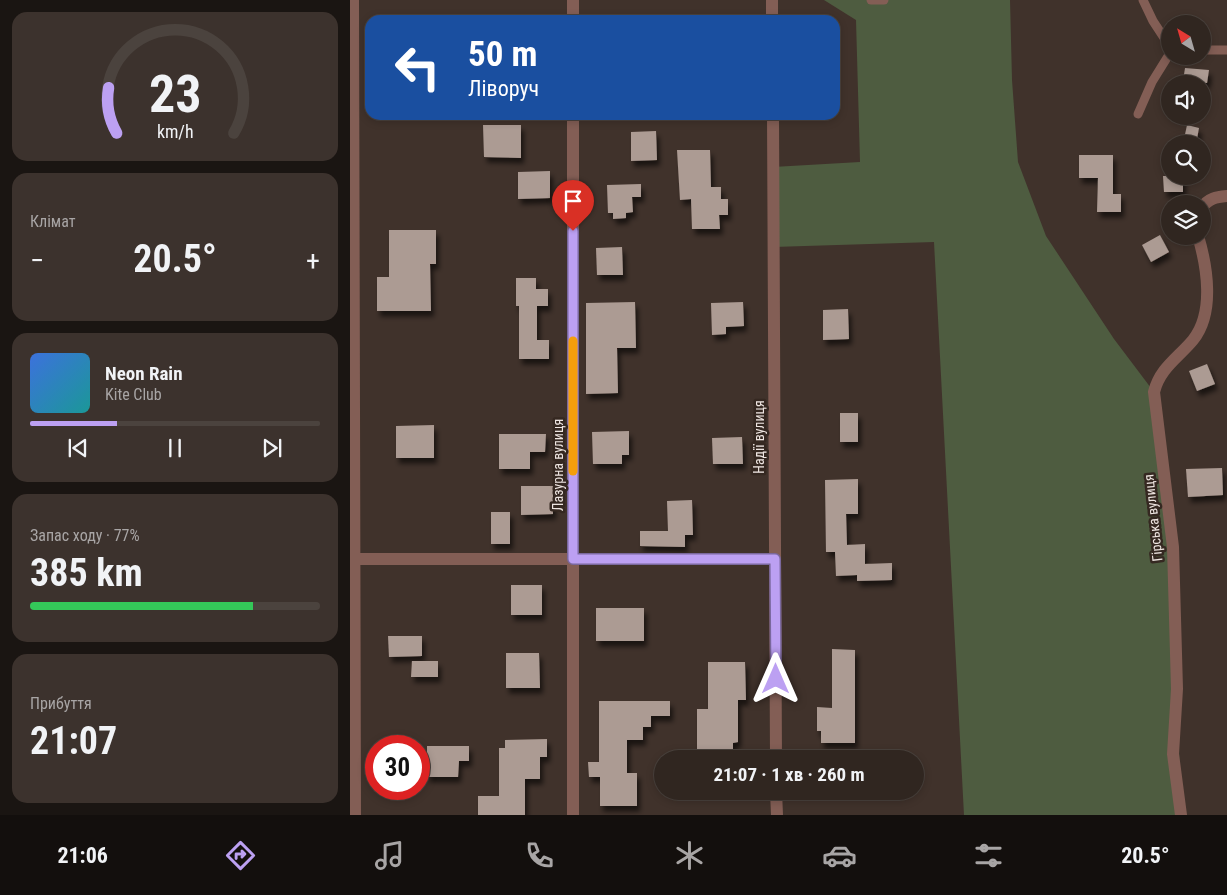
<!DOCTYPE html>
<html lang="uk">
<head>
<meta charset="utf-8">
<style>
  :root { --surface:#302620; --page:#3c322d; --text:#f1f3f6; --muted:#a8a5a5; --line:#4b433e; --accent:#bca0f2 }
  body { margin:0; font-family:"Roboto Condensed",sans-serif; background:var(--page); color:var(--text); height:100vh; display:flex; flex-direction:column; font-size:19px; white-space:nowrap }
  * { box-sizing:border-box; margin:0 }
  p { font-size:16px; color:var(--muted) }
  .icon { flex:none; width:28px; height:28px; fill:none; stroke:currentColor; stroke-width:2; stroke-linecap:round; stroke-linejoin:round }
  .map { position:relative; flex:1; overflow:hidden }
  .side { display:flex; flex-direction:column; gap:12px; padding:12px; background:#1a1512; width:350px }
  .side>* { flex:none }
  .hud { position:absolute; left:15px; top:15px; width:475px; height:105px; border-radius:15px; box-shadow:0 2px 8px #0003,0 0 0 1px var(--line); background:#1a4fa0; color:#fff; overflow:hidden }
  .needle { width:32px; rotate:323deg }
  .controls { position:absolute; left:811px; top:15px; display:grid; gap:10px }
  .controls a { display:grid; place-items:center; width:50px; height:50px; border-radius:50%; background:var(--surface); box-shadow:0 2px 8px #0003,0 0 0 1px var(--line); font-size:25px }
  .speed { position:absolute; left:15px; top:735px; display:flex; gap:10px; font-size:25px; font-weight:700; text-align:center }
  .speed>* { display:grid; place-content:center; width:65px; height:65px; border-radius:50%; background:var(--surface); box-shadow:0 2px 8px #0003,0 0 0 1px var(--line); line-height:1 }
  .speed .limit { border:8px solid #d22; background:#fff; color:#111 }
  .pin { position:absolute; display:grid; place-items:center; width:42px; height:42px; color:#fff; margin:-51px -21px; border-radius:50% 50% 50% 0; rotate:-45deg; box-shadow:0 0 5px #0007 }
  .pin .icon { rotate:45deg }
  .me { position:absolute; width:55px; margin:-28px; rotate:0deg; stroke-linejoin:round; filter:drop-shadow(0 0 4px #0008) }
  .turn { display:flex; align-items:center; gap:18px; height:105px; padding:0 20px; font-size:22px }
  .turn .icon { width:65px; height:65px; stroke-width:2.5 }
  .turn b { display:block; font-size:35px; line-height:42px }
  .big { font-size:38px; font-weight:700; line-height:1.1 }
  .side .widget { flex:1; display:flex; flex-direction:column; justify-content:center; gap:8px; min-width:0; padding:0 18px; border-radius:15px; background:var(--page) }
  .side .dial { align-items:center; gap:0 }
  .dial svg { height:130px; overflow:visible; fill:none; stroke:var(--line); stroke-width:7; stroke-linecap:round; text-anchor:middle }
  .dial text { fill:var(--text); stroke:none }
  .song { display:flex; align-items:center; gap:15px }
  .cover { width:60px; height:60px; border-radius:8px; background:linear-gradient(135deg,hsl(220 70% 55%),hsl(180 70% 35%)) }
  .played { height:5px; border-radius:2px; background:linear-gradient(90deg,var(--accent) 30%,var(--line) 30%) }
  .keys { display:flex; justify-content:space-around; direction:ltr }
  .heat { display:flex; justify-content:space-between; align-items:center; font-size:28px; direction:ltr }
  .charge { height:8px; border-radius:4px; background:linear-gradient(90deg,#34c759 77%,var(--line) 0) }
  .trip { position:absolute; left:304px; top:750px; width:270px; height:50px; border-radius:25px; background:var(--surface); box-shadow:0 2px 8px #0003,0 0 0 1px var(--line); font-weight:700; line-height:50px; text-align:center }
  .menu { display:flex; height:80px; justify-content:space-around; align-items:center; background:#130f0d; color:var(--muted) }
  .menu .icon { width:35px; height:35px }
  .menu .selected { color:var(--accent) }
  .menu b { font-size:22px; color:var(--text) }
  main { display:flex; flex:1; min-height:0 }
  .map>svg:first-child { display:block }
  .green { fill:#4e5c40 }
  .building { fill:#ac9b93; filter:url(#shadow) }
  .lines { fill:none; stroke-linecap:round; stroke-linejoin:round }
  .lane { stroke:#835e55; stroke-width:9 }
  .street { stroke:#835e55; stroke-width:12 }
  .route-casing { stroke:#7a689d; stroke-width:12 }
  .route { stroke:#bca0f2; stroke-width:9 }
  .slow { stroke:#f59e0b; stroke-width:9 }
  .labels { text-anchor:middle; stroke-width:5; stroke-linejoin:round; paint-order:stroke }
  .street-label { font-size:14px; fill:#eee5e1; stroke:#352821 }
</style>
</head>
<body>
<main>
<section class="side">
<div class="widget dial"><svg viewBox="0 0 100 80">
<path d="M14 69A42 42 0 1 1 86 69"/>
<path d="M14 69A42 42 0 0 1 9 41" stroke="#bca0f2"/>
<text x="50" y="56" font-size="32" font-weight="700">23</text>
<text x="50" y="72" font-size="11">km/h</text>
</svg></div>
<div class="widget"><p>Клімат</p>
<div class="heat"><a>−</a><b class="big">20.5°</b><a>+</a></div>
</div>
<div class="widget">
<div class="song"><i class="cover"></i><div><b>Neon Rain</b><p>Kite Club</p></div></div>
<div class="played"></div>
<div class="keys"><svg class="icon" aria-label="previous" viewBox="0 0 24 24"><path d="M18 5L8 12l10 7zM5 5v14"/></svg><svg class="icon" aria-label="pause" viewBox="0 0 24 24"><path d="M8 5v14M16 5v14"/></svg><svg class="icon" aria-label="next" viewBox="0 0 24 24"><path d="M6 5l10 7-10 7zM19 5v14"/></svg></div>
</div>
<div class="widget"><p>Запас ходу · 77%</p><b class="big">385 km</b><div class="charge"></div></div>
<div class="widget"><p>Прибуття</p><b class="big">21:07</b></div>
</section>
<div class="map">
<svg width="877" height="815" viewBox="0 0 877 815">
  <defs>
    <filter id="shadow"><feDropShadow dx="3" dy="5.5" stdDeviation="2.5" flood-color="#0009"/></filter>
  </defs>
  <rect width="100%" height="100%" fill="#40322b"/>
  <!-- green -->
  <polygon class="green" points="474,0 660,0 662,80 668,162 696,236 764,339 804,392 823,547 831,815 614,815 584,242 423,247 423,167 510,162 506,20"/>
  <!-- building -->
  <g class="building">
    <polygon points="835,68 859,70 857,83 833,81"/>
    <polygon points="133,125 171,125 171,158 134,157"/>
    <polygon points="837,125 849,128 846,144 833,144"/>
    <polygon points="306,131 307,160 281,161 281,132"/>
    <polygon points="327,150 360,150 361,187 371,187 371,199 378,199 378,215 369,215 370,229 342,229 341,199 330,200"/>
    <polygon points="729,155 763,155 763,194 771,194 771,212 747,212 748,178 729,178"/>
    <polygon points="200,171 200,198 168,199 168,172"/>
    <polygon points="813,176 833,176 833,192 814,192"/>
    <polygon points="291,184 291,197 282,197 283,212 276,213 276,218 263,219 263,213 258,213 257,185"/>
    <polygon points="39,230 86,230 86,264 80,264 81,311 27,311 27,277 39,277"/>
    <polygon points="810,235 819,252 801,262 792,245"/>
    <polygon points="272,247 273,275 247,275 246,248"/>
    <polygon points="166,278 186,278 186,289 198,289 198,306 187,306 187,340 199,340 199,359 169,359 169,306 166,306"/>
    <polygon points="285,302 286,348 267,348 268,393 236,394 236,303"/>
    <polygon points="393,302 394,326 376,327 376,334 362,335 361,303"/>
    <polygon points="498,309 499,339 473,340 473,310"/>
    <polygon points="857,364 865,384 847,391 839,371"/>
    <rect x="490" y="413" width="18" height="29"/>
    <polygon points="84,425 84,458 46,458 46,426"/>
    <polygon points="279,431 279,455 272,455 272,464 243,464 242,432"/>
    <polygon points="149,434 196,434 195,452 180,452 180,469 149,469"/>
    <polygon points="392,437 393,464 363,464 362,438"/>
    <polygon points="872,468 873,495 838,497 836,469"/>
    <polygon points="508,479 508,514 496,514 497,545 515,544 515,564 542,563 542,580 507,581 507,575 486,576 485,552 476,552 475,480"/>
    <polygon points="171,486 203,486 203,514 171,515"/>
    <polygon points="342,500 343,535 335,535 335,547 290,546 290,531 318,531 317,501"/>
    <rect x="141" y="512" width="19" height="32"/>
    <rect x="161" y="585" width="31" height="30"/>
    <rect x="246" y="608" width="48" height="33"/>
    <polygon points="38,636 72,636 72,656 39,657"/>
    <polygon points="482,649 505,650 505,743 471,743 471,731 467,731 467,707 482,708"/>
    <polygon points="156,653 189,653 190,688 156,688"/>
    <polygon points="62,661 88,661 88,677 61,677"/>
    <polygon points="358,662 395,662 396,700 388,700 388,742 383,743 383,757 347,757 347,709 358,709"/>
    <polygon points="249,701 320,701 320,716 301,716 301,727 293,727 293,740 277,740 277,773 287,773 287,806 250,806 250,777 239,777 238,762 249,762"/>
    <polygon points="197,739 197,757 190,757 190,779 175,779 175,815 128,815 128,796 149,796 149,748 155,748 155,740"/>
    <polygon points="77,746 119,746 119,761 109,761 108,777 77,777"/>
  </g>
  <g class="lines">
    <!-- lane -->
    <g class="lane">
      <polyline points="521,0 534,0"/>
      <polyline points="793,0 803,21 820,47"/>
      <polyline points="852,50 877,50"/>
      <polyline points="788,114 802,82 820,53"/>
    </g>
    <!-- street -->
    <g class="street">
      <polyline points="3,0 5,815"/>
      <polyline points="223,0 223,20"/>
      <polyline points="422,0 422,20"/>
      <polyline points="223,115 223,815"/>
      <polyline points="423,115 426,759"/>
      <path d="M852,208C858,198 867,197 877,196"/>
      <polyline points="0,559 425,559"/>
      <polyline points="426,791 427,815"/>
      <path d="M831,815L823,754L827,689L823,547L804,392C810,368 828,358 843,340C865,313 857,266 848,236"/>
    </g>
  </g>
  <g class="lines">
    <!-- route casing -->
    <g class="route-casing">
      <polyline id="route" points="223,231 223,559 425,559 426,679"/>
    </g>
    <!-- route -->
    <use href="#route" class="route"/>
    <!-- slow -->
    <polyline class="slow" points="223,341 223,471"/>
  </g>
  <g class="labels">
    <!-- street labels -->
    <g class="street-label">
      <text transform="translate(409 437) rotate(-90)" y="5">Надії вулиця</text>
      <text transform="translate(208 465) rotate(-90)" y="5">Лазурна вулиця</text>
      <text transform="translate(803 518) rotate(-96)" y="5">Гірська вулиця</text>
    </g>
  </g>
</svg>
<div class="controls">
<a><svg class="needle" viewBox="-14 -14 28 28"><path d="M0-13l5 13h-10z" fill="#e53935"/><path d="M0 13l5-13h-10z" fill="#a8a5a5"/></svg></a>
<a><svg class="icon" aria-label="sound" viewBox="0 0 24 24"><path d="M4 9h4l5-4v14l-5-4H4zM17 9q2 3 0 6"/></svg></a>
<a><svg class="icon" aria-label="search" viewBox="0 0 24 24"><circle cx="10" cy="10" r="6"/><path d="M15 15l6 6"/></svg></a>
<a><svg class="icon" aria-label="layers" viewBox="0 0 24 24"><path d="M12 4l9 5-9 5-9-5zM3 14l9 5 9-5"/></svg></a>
</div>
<div class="speed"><div class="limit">30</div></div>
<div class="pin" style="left:223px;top:231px;background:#d93025"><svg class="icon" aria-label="arrive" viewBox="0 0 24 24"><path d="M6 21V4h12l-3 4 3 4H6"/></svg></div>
<svg class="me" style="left:426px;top:679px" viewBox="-20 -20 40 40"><path d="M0-17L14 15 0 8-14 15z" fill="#bca0f2" stroke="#fff" stroke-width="4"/></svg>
<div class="trip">21:07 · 1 хв · 260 m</div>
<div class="hud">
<div class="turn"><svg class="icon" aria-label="left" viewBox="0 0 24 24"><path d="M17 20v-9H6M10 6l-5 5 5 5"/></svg><div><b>50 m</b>Ліворуч</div></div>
</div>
</div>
</main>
<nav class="menu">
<b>21:06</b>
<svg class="icon selected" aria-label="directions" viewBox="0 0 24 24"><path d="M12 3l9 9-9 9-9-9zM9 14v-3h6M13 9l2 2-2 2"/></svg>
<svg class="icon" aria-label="music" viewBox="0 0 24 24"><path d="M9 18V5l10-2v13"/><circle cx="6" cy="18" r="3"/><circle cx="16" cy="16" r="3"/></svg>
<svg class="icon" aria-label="phone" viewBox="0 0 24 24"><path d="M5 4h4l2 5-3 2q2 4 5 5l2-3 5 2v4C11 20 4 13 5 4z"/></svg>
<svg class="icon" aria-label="climate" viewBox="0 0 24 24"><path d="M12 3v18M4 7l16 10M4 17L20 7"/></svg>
<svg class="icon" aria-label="car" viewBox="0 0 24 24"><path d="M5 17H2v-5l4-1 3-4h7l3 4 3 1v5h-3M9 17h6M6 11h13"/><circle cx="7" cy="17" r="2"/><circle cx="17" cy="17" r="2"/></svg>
<svg class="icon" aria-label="filters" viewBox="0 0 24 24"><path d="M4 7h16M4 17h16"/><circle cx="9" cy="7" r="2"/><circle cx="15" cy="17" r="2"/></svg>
<b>20.5°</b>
</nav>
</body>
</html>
